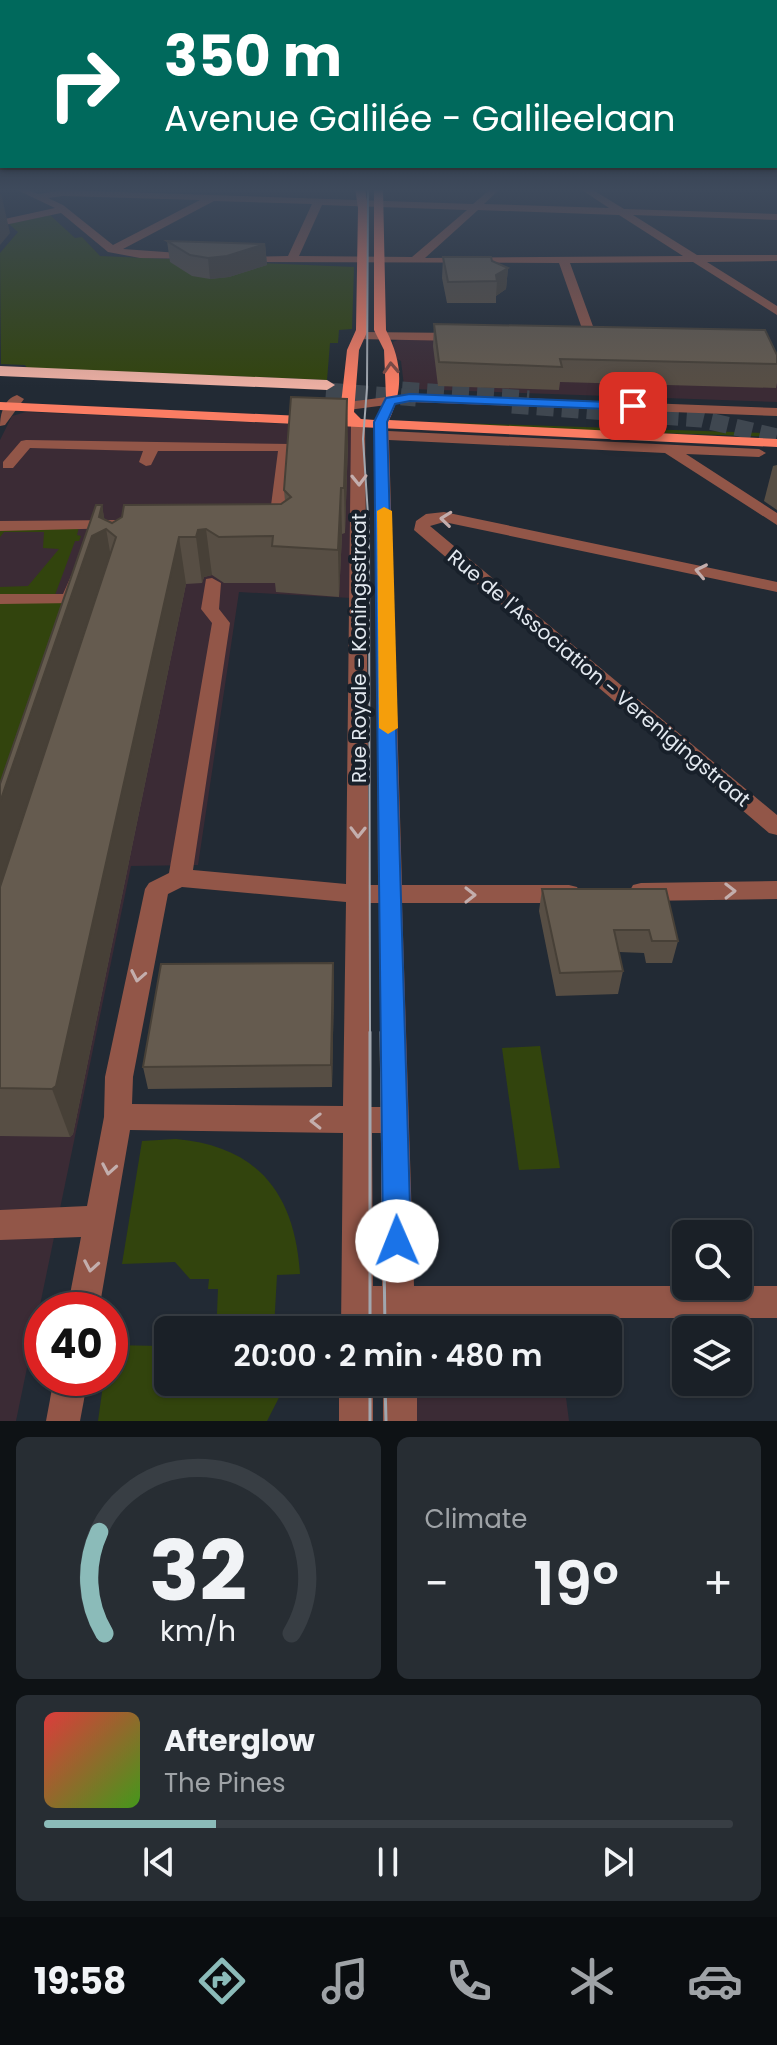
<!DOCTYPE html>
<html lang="en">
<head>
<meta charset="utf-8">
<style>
  :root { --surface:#1a2027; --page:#272d33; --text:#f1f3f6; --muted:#9fa3a7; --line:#383e44; --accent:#8bbbb9 }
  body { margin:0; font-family:Poppins,sans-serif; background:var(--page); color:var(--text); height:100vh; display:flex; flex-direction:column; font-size:30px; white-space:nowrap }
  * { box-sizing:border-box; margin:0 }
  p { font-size:26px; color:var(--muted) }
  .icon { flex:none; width:44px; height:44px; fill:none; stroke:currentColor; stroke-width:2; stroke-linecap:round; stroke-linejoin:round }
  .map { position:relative; height:1421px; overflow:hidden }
  .details { display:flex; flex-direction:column; gap:16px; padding:16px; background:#0e1215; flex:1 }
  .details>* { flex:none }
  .hud { position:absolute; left:0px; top:0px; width:778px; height:168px; box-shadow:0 2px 6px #0004,0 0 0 2px var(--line); background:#00695c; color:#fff; overflow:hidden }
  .fabs { position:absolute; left:672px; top:1220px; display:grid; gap:16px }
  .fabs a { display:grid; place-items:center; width:80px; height:80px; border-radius:12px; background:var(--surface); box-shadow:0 2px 6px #0004,0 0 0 2px var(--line); font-size:40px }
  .speed { position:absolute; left:24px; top:1292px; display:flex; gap:16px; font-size:40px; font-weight:700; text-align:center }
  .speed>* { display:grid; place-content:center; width:104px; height:104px; border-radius:50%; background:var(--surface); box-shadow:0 2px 6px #0004,0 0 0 2px var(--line); line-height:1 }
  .speed .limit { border:12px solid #d22; background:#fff; color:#111 }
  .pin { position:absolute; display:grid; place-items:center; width:68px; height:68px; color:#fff; margin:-34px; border-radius:16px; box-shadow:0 4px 12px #0006 }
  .me { position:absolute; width:88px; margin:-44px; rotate:359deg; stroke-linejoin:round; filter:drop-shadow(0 0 6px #0008) }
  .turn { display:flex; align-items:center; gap:28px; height:168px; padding:0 32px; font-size:36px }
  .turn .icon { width:104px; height:104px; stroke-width:2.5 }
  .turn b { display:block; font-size:56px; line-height:68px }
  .big { font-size:60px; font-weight:600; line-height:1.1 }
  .details .tile { flex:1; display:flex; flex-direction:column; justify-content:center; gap:12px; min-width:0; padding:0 28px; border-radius:12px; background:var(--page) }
  .details .dial { align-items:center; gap:0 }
  .dial svg { height:208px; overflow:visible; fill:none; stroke:var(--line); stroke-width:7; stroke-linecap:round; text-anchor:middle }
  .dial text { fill:var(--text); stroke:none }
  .song { display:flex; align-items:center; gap:24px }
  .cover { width:96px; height:96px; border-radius:12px; background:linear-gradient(135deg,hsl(0 70% 55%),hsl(100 70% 35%)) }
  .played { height:8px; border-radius:4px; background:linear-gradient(90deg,var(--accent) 25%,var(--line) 25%) }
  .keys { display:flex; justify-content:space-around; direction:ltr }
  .heat { display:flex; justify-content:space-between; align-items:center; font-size:44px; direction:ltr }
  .details .tiles { flex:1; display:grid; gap:16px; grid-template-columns:1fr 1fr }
  .tile:last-child { grid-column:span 2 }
  .trip { position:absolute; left:154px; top:1316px; width:468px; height:80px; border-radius:12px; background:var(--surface); box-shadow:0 2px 6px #0004,0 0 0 2px var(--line); font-weight:600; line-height:80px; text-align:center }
  .tab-bar { display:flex; height:128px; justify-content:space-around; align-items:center; background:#0a0d10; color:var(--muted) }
  .tab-bar .icon { width:56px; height:56px }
  .tab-bar .current { color:var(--accent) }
  .tab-bar b { font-size:36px; color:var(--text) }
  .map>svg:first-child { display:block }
  .commercial { fill:#3b2b35 }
  .green { fill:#32440d }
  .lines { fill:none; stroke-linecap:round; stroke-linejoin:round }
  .highway-tunnel { stroke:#3f4750; stroke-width:17; stroke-dasharray:17 8; stroke-linecap:butt }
  .minor { fill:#925648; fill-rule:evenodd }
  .major { fill:#fb7d63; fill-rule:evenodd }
  .highway { fill:#ecafa2; fill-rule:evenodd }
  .tram-far1 { stroke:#a1a7af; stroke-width:2 }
  .tram { stroke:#a1a7af; stroke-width:3 }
  .wall { fill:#574e44 }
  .shaded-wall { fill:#474037 }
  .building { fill:#655b4f; stroke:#474037; stroke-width:2 }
  .oneway { stroke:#7e4a44 }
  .oneway2 { stroke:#c3aead }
  .route { fill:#1a73e8; stroke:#114b97; stroke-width:2 }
  .slow { fill:#f59e0b }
  .labels { text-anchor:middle; stroke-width:8; stroke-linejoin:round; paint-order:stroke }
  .street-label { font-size:20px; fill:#e3e9f0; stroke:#18202a }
</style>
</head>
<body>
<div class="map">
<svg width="777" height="1421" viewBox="0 0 777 1421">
  <rect width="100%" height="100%" fill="#222a34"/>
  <!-- commercial -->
  <g class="commercial">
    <polygon points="404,337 777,375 777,402 412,389 404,386 401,361 395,358 393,342"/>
    <polygon points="26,412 351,427 351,598 239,592 198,865 131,866 16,1421 0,1421 0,440 12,416"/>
    <polygon points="408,1382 564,1382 569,1421 409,1421"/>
  </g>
  <!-- green -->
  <g class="green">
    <polygon points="50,215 75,238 82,237 100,256 354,267 352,329 339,330 338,343 330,343 327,380 27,368 25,365 1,364 0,253 18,232 9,224"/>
    <polygon points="430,422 764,433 777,437 430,425"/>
    <polygon points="79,527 77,535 81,536 79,541 75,541 55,595 0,596 0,587 28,586 59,549 43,548 44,532 4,532 0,537 0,528"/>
    <polygon points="89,601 0,884 0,602"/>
    <polygon points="540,1046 560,1168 519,1170 502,1048"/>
    <path d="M176,1139C258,1146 295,1194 300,1274L277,1275L274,1328L296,1330H179L185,1324L204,1325L206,1315L217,1314L218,1289H208L209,1279H190L175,1262L122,1264L142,1141Z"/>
    <polygon points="168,1340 168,1382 287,1382 267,1421 98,1421 104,1378 110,1378 110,1345 161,1346"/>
  </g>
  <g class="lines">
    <!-- highway-tunnel -->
    <g class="highway-tunnel">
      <polyline points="402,390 529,399"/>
      <polyline points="326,391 416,398"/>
      <polyline points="512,405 701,419 777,437"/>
    </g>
    <!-- minor -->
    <g class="minor">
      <path d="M13,188H24L38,194L63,190L473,204L492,188H501L484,204L609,208L579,188H590L624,209L777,214V220L633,215L697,255H777V261L707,262L777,306V315L693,262L570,263L598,340L592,344L586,340L559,263L241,262L237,261V257L288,256L312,204L214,201L123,249L193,254L197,255V259L140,258L108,252L61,213L0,226V220L55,208ZM63,196L200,200L113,245L63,205L48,198ZM322,205L467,210L412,257L299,256ZM478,210L619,215L683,256L425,258Z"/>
      <polygon points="361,332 460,333 466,337 460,341 357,339 355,336"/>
      <polygon points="410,394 777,408 777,416 410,402 348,410 341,406 348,402"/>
      <path d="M17,395L24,399L5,425L0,426C0,414 4,399 17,395Z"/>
      <path d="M355,417L365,424L369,885H378L376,419H386L388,431L759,449L766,453L759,457L686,454L777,513V525L665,453L389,440L402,885H569L577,887L581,894L577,901L569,903H402L414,1286H777V1318H415V1330H383V1318H373V1330H341L343,1133L130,1130L99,1310H67L81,1237L0,1240V1210L87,1206L104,1117L105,1077L145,889L149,883L169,873L212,623L201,609L206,579L212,578L221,583L219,609L230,623L193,870L346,884L351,425L348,421ZM182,887L346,902L343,1106L132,1104L133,1077L168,894ZM369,903H379L381,1107H371ZM372,1133H381L382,1286H373Z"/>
      <polygon points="26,440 291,444 284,529 276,534 268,529 278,451 158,451 151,465 146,466 139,462 143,451 30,448 13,468 3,468 3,462 21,441"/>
      <polygon points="444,512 777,582 777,592 444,522 430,526 777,815 777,835 769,833 414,530 416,521 426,514"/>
      <polygon points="116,520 124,525 122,528 0,531 0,521"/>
      <polygon points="77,575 86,580 76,603 0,604 0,594 63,594 71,576"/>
      <polygon points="777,881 777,899 641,901 633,899 629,892 633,885 641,883"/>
      <polygon points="54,1378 88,1378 80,1421 46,1421"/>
      <rect x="339" y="1382" width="34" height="39"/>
      <rect x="383" y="1382" width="34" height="39"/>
    </g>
    <!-- major -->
    <path class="major" d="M355,188H365L368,208V330L359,350L354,412L361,419L375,420L386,397L384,350L374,330V188H383L386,330C402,361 404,389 389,420L777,439V447L0,410V402L344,418L340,413L347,350L356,330L358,208Z"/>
    <!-- highway -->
    <polygon class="highway" points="0,366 327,380 335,385 327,390 0,376"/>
    <!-- tram-far1 -->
    <g class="tram-far1">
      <polyline points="368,188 367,388 363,439 369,530 370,1034"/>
      <polyline points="381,1010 381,1034"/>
    </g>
    <!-- tram -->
    <g class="tram">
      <polyline points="370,1032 370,1330"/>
      <polyline points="381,1032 385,1330"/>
      <polyline points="370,1382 370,1421"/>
      <polyline points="385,1382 386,1421"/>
    </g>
  </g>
  <!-- wall -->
  <g class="wall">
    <polygon points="167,241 265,244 267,265 229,277 210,279 192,276 170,262"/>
    <polygon points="443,257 492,261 508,268 506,289 496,296 496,303 447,303 442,278"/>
    <polygon points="434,324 777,355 777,383 776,388 560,382 559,390 438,386 433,346"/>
    <polygon points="348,442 345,533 342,534 339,597 276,592 275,583 224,583 212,575 204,577 202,583 186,584 73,1134 70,1137 0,1136 0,784 102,505 104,519 112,523 281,504 285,501 284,490"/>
    <polygon points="777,465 777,510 764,501 773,466"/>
    <polygon points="542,889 678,941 672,963 646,963 644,953 619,952 623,971 618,994 556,996 539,911"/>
    <polygon points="333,963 334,986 332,1087 148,1089 143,1067"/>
  </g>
  <!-- shaded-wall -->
  <g class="shaded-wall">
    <polygon points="1,193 10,233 0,245 0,195"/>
    <polygon points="265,244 267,265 229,277 210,279 208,258"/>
    <polygon points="508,268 506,289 496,296 497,281 496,275"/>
    <polygon points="347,399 348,442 345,533 344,488"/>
    <polygon points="341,488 342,534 339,597 338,550"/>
    <polygon points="102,505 114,575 0,903 0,802 92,536 99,517"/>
    <polygon points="206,529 212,575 204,577 202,583 196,537 198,530"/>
    <polygon points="179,537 186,584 73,1134 70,1137 52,1089"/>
    <polygon points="333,963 334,986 332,1087 331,1065"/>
  </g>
  <!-- building -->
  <g class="building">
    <polygon points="167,241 265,244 227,256 208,258 190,255"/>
    <polygon points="443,257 491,257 492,261 508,268 496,275 497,281 448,282"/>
    <polygon points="434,324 765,330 777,355 777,364 560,359 562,367 439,362"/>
    <polygon points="291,397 347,399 344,488 341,488 338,550 272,546 273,536 219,537 206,529 198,530 196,537 179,537 56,1086 52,1089 0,1088 0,887 116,537 106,529 92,536 0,802 0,784 96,505 102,505 99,517 112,523 122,517 124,505 281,504 291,497 284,490"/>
    <polygon points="542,889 666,889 678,941 652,941 649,930 614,930 623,971 560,973"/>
    <polygon points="333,963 331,1065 143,1067 161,964"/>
  </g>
  <!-- one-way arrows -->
  <defs><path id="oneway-chevron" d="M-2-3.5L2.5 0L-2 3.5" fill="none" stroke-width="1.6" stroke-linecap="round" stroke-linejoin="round" transform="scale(2)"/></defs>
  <use class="oneway" href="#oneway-chevron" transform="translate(391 368) rotate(-93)"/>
  <g class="oneway2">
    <use href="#oneway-chevron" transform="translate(359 480) rotate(89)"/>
    <use href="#oneway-chevron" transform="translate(446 519) rotate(-174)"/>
    <use href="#oneway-chevron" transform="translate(701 571) rotate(-168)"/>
    <use href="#oneway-chevron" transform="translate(358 832) rotate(91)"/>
    <use href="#oneway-chevron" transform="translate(730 891) rotate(-1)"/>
    <use href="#oneway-chevron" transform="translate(470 895)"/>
    <use href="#oneway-chevron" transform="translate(138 976) rotate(101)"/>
    <use href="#oneway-chevron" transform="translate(316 1121) rotate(-179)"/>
    <use href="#oneway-chevron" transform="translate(109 1169) rotate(100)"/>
    <use href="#oneway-chevron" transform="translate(91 1266) rotate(100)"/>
  </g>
  <!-- sky -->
  <linearGradient id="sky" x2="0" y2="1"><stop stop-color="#13171d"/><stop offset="0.49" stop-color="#3e4a5c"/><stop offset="1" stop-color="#3e4a5c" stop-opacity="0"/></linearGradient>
  <rect width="777" height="387" fill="url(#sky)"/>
  <!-- route -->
  <polygon class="route" points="410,394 633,403 639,406 633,410 410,401 395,404 387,422 411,1241 407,1251 397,1255 387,1251 383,1241 374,422 386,398"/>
  <!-- slow -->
  <polygon class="slow" points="384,507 392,511 398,728 388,734 379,728 377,511"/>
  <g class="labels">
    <!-- street labels -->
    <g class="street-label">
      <text transform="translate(359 648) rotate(-90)" y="7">Rue Royale - Koningsstraat</text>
      <text transform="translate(599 678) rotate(40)" y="7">Rue de l'Association - Verenigingstraat</text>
    </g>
  </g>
</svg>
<div class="fabs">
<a><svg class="icon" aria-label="search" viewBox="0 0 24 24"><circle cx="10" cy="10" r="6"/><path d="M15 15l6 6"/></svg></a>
<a><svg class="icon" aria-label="layers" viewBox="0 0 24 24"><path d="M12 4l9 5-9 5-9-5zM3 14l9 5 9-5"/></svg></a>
</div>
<div class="speed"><div class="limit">40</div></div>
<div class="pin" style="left:633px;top:406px;background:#d93025"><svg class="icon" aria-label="arrive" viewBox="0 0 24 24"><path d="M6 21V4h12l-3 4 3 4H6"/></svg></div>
<svg class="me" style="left:397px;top:1241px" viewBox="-20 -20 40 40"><circle r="19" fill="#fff"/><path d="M0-13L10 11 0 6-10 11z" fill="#1a73e8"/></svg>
<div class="trip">20:00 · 2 min · 480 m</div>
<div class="hud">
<div class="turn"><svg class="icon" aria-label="right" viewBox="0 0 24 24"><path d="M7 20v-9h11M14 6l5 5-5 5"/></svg><div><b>350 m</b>Avenue Galilée - Galileelaan</div></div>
</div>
</div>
<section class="details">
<div class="tiles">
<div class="tile dial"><svg viewBox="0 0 100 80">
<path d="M14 69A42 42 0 1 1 86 69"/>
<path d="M14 69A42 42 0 0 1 12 30" stroke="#8bbbb9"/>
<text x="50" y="56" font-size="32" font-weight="700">32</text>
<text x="50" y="72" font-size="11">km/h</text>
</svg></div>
<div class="tile"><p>Climate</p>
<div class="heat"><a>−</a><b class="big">19°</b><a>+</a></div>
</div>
<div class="tile">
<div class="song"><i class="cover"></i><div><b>Afterglow</b><p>The Pines</p></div></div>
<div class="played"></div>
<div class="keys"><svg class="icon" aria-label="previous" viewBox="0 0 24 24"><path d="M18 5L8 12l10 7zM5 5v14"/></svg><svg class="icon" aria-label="pause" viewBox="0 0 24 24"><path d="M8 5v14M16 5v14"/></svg><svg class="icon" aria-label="next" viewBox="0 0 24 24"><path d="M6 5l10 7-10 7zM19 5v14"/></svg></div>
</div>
</div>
</section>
<nav class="tab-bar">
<b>19:58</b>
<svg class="icon current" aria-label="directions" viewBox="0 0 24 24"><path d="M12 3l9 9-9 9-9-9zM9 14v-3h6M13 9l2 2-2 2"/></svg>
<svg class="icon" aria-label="music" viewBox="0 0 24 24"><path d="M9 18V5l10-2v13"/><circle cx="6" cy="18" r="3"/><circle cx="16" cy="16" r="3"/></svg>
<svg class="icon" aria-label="phone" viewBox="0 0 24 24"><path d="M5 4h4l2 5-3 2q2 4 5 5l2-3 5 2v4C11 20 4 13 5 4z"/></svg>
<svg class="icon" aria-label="climate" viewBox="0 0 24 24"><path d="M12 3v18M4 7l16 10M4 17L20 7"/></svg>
<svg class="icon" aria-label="car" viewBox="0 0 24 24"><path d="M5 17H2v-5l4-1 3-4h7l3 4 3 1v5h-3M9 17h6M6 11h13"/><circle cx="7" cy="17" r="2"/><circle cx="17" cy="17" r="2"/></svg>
</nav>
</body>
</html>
